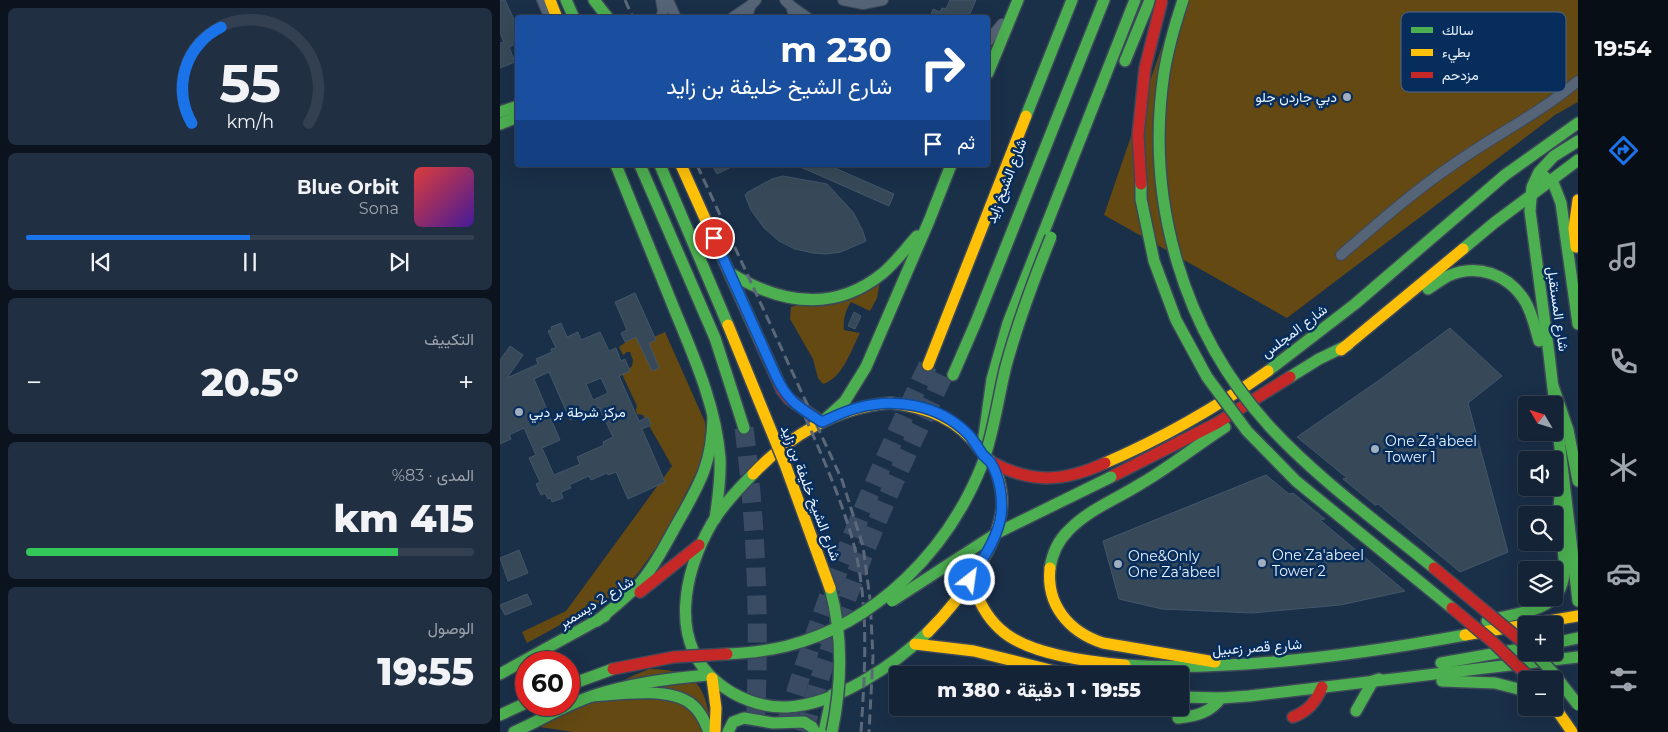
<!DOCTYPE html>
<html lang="ar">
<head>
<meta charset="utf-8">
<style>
  :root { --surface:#142336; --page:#212f42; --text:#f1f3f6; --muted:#9da4ad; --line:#334051; --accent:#1a73e8 }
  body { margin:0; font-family:Montserrat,Vazirmatn,sans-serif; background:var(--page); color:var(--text); direction:rtl; height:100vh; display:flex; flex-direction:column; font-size:19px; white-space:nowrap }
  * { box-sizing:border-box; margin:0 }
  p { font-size:16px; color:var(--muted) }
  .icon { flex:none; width:28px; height:28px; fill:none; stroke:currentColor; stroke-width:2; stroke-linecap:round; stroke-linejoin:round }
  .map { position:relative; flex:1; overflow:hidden; direction:ltr }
  .sheet { display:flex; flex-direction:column; gap:8px; padding:8px; background:#0b131e; width:500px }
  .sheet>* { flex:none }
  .banner { position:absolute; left:15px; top:15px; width:475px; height:152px; border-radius:5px; box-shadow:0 5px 20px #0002,0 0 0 1px var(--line); direction:rtl; background:#1a4fa0; color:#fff; overflow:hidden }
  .needle { width:32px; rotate:308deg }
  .controls { position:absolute; left:1018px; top:396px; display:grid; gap:10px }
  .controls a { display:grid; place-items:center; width:45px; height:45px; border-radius:5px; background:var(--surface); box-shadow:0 5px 20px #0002,0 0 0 1px var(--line); font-size:25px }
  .speed { position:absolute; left:15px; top:651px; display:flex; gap:10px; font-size:25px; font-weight:700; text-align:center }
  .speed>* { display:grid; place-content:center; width:65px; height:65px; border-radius:50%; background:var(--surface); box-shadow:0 5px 20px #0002,0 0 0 1px var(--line); line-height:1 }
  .speed .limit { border:8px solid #d22; background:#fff; color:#111 }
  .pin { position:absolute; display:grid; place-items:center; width:42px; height:42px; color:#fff; margin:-21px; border:2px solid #fff; border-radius:50%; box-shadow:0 1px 5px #0007 }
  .me { position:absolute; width:55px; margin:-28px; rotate:30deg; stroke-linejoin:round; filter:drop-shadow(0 0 4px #0008) }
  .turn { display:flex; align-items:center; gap:18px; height:105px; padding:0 15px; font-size:22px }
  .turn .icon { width:65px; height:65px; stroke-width:2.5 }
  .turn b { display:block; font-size:35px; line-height:42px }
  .then { display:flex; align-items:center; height:48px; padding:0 15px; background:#0003; gap:10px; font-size:19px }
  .big { font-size:38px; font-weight:800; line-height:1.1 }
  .sheet .card { flex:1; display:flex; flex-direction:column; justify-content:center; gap:8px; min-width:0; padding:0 18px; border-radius:8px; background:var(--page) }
  .sheet .dial { align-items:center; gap:0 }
  .dial svg { height:130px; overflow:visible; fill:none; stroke:var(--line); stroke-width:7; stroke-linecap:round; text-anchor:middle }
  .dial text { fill:var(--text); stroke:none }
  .song { display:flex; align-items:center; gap:15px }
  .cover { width:60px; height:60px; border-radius:8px; background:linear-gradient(135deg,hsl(0 70% 55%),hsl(260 70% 35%)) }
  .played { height:5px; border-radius:2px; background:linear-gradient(90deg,var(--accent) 50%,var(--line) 50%) }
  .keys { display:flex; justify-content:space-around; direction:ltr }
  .heat { display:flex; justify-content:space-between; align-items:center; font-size:28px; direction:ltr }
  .charge { height:8px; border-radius:4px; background:linear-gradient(90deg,#34c759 83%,var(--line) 0) }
  .trip { position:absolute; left:389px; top:666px; width:300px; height:50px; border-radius:5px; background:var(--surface); box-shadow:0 5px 20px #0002,0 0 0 1px var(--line); font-weight:800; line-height:50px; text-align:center; direction:rtl }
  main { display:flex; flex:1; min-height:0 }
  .tabs { display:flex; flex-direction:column; width:90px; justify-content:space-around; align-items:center; background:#080e16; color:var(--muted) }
  .tabs .icon { width:35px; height:35px }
  .tabs .current { color:var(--accent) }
  .tabs b { font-size:22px; color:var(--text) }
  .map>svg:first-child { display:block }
  .green { fill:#644913 }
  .building { fill:#374958; stroke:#41576a; fill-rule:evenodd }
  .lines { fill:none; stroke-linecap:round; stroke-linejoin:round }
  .highway-tunnel { stroke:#394c63; stroke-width:19; stroke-dasharray:19 9; stroke-linecap:butt }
  .street-casing { stroke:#3c4859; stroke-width:12 }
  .fast-casing { stroke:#3c4859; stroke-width:14 }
  .slow-casing { stroke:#3c4859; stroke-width:14 }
  .jam-casing { stroke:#3c4859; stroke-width:14 }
  .street { stroke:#556476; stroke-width:10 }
  .fast { stroke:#4caf50; stroke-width:11 }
  .slow { stroke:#ffc107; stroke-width:11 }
  .jam { stroke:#c62828; stroke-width:11 }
  .rail { stroke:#5b6879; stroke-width:3; stroke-dasharray:10 5; stroke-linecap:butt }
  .fast-bridge-casing { stroke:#3c4859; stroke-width:14; stroke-linecap:butt }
  .slow-bridge-casing { stroke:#3c4859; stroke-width:14; stroke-linecap:butt }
  .jam-bridge-casing { stroke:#3c4859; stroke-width:14; stroke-linecap:butt }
  .fast-bridge { stroke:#4caf50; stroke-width:11 }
  .slow-bridge { stroke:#ffc107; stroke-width:11 }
  .jam-bridge { stroke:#c62828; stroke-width:11 }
  .route-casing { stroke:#114b97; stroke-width:12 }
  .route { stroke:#1a73e8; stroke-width:9 }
  .poi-dot { fill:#a1aebf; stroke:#062d5c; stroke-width:2 }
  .labels { text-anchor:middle; stroke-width:5; stroke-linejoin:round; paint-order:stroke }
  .poi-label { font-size:14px; fill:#e9f2ff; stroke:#062d5c; text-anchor:start }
  .street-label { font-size:14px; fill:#e9f2ff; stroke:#062d5c }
  .key { fill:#062d5c; stroke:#4a688d; stroke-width:1 }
  .key-label { font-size:14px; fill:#e9f2ff }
</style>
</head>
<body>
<main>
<nav class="tabs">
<b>19:54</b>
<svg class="icon current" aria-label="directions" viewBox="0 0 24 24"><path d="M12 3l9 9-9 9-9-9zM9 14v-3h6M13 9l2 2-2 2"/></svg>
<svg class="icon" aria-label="music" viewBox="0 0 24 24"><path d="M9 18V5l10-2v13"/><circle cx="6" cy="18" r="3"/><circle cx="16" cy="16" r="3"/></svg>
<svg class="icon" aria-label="phone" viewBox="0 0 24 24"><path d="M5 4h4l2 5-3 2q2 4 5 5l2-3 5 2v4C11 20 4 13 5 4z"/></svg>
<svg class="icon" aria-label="climate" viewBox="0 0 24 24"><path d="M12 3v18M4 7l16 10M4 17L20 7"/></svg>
<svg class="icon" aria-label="car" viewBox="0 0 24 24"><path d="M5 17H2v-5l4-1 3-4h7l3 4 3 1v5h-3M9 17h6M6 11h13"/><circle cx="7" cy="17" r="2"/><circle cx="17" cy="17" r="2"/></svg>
<svg class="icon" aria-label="filters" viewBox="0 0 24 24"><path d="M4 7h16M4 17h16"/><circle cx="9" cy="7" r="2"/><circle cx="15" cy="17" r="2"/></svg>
</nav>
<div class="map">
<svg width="1078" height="732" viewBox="0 0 1078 732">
  <rect width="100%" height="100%" fill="#1a2f48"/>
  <!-- green -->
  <g class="green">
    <polygon points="678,0 1078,0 1078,102 1055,115 787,318 604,215"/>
    <path d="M380,282L377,298L370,311L351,302C345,311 343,320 344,330L360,333C351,350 343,378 323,384L318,378L313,359L290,319L291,307Z"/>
    <polygon points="140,332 145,341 165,332 205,422 207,451 164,537 138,573 124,588 106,600 27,643 22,632 66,611 172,466 143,415 137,414 136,410 137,406 122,374 132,366 133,360 130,352 127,352 123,355 119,347"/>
    <path d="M149,669C199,670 205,686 212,732H73L40,727L130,677Z"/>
  </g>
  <!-- building -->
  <g class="building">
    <polygon points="0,0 5,0 18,28 18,43 9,47 15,62 0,68 0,43 4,42 0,33"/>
    <polygon points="450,0 476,0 468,18 430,18 433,9 440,12 442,8 446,9"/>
    <polygon points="212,165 235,165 217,174"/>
    <polygon points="296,165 328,165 394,194 389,206"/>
    <polygon points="283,176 327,184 353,212 362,229 366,241 341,252 326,254 313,253 295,249 279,241 264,228 251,210 245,195 248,192 272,179"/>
    <polygon points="135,293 156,340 149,343 159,368 152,371 136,337 125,342 121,333 127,330 115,302"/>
    <polygon points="354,312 361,316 355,329 348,326"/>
    <path d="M61,323L67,337L78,332L81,340L100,332L109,351L116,348L121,361L125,359L130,371L119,376L139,421L148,417L151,425L142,429L165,482L128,499L116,472L108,475L107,473L91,480L89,476L69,485L71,488L61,492L63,498L52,502L51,498L48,499L45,493L41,495L36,484L40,482L29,458L36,455L24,428L9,435L11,439L0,444V360L10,346L23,355L7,378L38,364L36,359L52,352L51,349L56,348L48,331L52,330L51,327ZM49,372L70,420L99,407L113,437L103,442L104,445L77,457L80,464L54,475L42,448L60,440L34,379ZM101,378L108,393L93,400L86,384Z"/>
    <polygon points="950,328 1002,376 968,403 1008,552 960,572 878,504 875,505 843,479 847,478 797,437 878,381"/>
    <polygon points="766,475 789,494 793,493 825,519 820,520 905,591 840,605 752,613 662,609 619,599 603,541"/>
    <polygon points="19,550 28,573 8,581 0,558"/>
    <polygon points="27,594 32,604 5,615 0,605"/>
  </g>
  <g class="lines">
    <!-- highway-tunnel -->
    <g class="highway-tunnel">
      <path d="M244,428C257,529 260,630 255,732"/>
      <path d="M287,721C323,598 373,481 428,365"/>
      <path d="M304,732C326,654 353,577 385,503C404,459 425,416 445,372"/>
    </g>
    <!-- street casing -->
    <g class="street-casing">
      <g id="street">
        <polyline points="42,0 50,18"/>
        <polyline points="168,0 176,18"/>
        <polyline points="285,0 291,6 295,18"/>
        <polyline points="343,0 363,4 383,0"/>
        <polyline points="291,6 308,18"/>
        <polyline points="161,18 163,11 161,0"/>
        <polyline points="232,18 251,5"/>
        <polyline points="246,18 251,5 256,0"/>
        <polyline points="488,41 502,24"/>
        <path d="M841,255C878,223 914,191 954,164C995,135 1040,113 1078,81"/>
      </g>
    </g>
    <!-- fast casing -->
    <g class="fast-casing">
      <g id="fast">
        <polyline points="66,0 74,18"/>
        <polyline points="94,0 108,18"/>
        <polyline points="625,61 650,0"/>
        <polyline points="488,73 518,0"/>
        <polyline points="0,112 18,106"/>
        <polyline points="526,116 572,0"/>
        <polyline points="0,124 18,117"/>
        <polyline points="1078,141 1054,156 1039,172 1032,187 1030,211 1049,354 1078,601"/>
        <path d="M116,165C135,212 154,259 173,306C193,355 216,405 220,458C221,479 218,499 215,519"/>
        <polyline points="140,165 215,338 244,428"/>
        <polyline points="160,165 228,325"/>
        <polyline points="1044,176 1054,185 1061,203 1078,324"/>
        <polyline points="963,249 994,223 1078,160"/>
        <path d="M230,273C281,304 334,313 383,273C396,262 406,248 417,236"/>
        <path d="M928,289C934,285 941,280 948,276C977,263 1008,274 1025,301C1032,313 1035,327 1039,341"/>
        <polyline points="768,371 855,304 1005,175 1078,123"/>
        <polyline points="453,375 476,322 604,0"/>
        <polyline points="790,377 819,359 848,345"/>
        <polyline points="1053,386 1068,430 1078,481"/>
        <polyline points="322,422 345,401 366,367 429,221 451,165"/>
        <polyline points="484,436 492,379 508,323 635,0"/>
        <path d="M253,474C238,489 223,505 212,523C184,572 168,641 217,682C236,698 262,708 287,707C335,705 395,665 428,632"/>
        <path d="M550,568C552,555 558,541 568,531C589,509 617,499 642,483C671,466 697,445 725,427"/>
        <path d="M97,621C112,609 127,597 140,583C154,567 163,549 173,531C197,488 212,468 213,417"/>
        <path d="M987,621C1006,615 1029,614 1046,604C1076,585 1061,546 1059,518C1058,504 1061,490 1063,476"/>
        <polyline points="1054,643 1078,638"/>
        <polyline points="941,663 1026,648"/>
        <path d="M625,665C734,672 857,655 965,635"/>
        <polyline points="0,674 105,616"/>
        <polyline points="942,681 995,683 1026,691"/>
        <polyline points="69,685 113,669"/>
        <path d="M93,696C120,694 168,687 190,703C200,710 205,721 209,732"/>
        <polyline points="680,697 721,698 749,696 1078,657"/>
        <polyline points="856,711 873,681 879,679"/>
        <polyline points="0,715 26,703"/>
        <path d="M678,718C696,716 710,713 721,698"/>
        <path d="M14,732C41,720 67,704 95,695C132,683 171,678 209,675"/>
        <polyline points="228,732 233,722 244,718 273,723 304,722 312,727 315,732"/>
        <polyline points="324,732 332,695"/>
      </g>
    </g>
    <!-- slow casing -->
    <g class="slow-casing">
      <g id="slow">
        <polyline points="50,0 57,18"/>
        <polyline points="181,165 263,348"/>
        <polyline points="1076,247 1074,228 1078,200"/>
        <polyline points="841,350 963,249"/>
        <polyline points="428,365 526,116"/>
        <path d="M390,403C427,407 459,419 481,451C484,455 488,458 491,462C498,472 502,490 502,502C502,544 457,603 428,632"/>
        <path d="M605,463C663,438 717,407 768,371"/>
        <path d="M253,474C289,436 337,407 390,403"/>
        <path d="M550,568C546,605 569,632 603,643L715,662"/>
        <path d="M470,580C478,598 485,616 500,629C526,654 590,662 625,665"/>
        <polyline points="965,635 1078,616"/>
        <polyline points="415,644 474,651 570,675"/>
        <polyline points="212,678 216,708 215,732"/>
      </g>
    </g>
    <!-- jam casing -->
    <g class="jam-casing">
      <g id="jam">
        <polyline points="263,348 282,390 289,399 322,422"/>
        <path d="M491,462C532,484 564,482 605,463"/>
        <polyline points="611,477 717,423 790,377"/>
        <polyline points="140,592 199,545"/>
        <path d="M793,717C808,711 816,702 822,687"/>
      </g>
    </g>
    <!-- street -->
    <use href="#street" class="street"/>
    <!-- fast -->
    <use href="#fast" class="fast"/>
    <!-- slow -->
    <use href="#slow" class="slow"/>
    <!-- jam -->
    <use href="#jam" class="jam"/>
    <!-- rail -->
    <g class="rail">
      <polyline points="125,0 133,18"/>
      <polyline points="197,165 342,480 363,546 370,599 373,657 369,732"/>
      <path d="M305,417C324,460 343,503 355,549C369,609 365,671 361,732"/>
    </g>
    <!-- fast-bridge casing -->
    <g class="fast-bridge-casing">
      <g id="fast-bridge">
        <path d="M683,0C675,24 668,48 664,73C645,201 683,332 770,427C819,480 879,523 934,568"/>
        <polyline points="641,184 641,199 654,261 676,320 707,377 747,431 796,481 952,608"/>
        <path d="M330,588C343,635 342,684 332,732"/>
        <polyline points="392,601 497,533 611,477"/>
        <polyline points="1034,652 1054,674 1078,705"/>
        <path d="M227,654C247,653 267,651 287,646C377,623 448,550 482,465C494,433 498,398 506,366C518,322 534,279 551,237"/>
      </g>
    </g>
    <!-- slow-bridge casing -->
    <g class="slow-bridge-casing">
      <g id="slow-bridge">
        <polyline points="228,325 286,467 330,588"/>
        <polyline points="1054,706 1072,732"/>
      </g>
    </g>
    <!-- jam-bridge casing -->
    <g class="jam-bridge-casing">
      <g id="jam-bridge">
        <polyline points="641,184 638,135 645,68 662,0"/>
        <polyline points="934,568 1026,645"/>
        <polyline points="952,608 995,644 1032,680"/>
        <polyline points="113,669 174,657 227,654"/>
      </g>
    </g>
    <!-- fast-bridge -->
    <use href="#fast-bridge" class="fast-bridge"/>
    <!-- slow-bridge -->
    <use href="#slow-bridge" class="slow-bridge"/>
    <!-- jam-bridge -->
    <use href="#jam-bridge" class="jam-bridge"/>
  </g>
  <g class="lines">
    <!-- route casing -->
    <g class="route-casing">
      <path id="route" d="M214,238L276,376C288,402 299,407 322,422C333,417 345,411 357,408C395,397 439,405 467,433C474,440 478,448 483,455C486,458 489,460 491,463C500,478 503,498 501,515C498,538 482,560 470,580"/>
    </g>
    <!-- route -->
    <use href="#route" class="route"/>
  </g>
  <!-- markers -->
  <g class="poi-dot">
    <circle cx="847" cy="97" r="5"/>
    <circle cx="19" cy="412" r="5"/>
    <circle cx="875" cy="449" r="5"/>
    <circle cx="762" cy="563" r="5"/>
    <circle cx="618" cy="564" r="5"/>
  </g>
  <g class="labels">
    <!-- poi labels -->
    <g class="poi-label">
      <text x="837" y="102" text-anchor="end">دبي جاردن جلو</text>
      <text x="29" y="417">مركز شرطة بر دبي</text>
      <text x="885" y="446">One Za'abeel<tspan x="885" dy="16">Tower 1</tspan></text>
      <text x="772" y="560">One Za'abeel<tspan x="772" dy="16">Tower 2</tspan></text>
      <text x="628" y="561">One&amp;Only<tspan x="628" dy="16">One Za'abeel</tspan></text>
    </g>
    <!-- street labels -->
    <g class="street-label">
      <text transform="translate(506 181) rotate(-69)" y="5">شارع الشيخ زايد</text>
      <text transform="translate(1058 309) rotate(82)" y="5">شارع المستقبل</text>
      <text transform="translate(794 331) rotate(-37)" y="5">شارع المجلس</text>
      <text transform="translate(311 493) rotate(69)" y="5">شارع الشيخ خليفة بن زايد</text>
      <text transform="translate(96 602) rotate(-32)" y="5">شارع 2 ديسمبر</text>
      <text transform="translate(757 647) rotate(-4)" y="5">شارع قصر زعبيل</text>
    </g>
  </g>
  <!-- legend -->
  <rect x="901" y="12" width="165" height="80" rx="8" class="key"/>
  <rect x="911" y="27" width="22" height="6" fill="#4caf50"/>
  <rect x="911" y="49" width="22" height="7" fill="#ffc107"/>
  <rect x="911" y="72" width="22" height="6" fill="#c62828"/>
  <g class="key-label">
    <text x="942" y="35">سالك</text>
    <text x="942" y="57">بطيء</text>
    <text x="942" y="80">مزدحم</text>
  </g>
</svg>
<div class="controls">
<a><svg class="needle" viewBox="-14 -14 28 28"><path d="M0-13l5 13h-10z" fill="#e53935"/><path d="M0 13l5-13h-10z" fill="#9da4ad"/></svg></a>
<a><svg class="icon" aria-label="sound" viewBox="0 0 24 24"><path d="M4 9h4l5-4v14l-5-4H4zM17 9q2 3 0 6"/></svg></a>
<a><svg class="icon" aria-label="search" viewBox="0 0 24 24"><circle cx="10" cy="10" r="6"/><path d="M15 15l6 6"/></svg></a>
<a><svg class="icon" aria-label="layers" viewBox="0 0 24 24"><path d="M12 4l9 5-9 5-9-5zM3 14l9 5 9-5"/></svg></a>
<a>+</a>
<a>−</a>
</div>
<div class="speed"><div class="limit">60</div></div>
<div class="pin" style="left:214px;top:238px;background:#d93025"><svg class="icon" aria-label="arrive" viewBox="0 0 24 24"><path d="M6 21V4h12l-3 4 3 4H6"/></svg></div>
<svg class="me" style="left:470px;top:580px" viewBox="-20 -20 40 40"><circle r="17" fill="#1a73e8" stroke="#fff" stroke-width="3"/><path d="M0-11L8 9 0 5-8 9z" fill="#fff"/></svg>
<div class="trip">19:55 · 1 دقيقة · 380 m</div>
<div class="banner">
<div class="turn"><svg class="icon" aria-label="right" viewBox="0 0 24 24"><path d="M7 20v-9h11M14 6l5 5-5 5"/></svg><div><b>230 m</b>شارع الشيخ خليفة بن زايد</div></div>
<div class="then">ثم<svg class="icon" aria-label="arrive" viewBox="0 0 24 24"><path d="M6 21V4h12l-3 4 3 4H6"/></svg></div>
</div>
</div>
<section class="sheet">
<div class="card dial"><svg viewBox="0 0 100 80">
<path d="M14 69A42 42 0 1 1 86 69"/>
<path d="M14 69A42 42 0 0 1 32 10" stroke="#1a73e8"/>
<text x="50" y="56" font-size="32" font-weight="700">55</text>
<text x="50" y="72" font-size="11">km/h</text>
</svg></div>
<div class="card">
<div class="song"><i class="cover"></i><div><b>Blue Orbit</b><p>Sona</p></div></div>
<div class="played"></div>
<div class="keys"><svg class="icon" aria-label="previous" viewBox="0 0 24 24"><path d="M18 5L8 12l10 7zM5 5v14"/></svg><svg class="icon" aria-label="pause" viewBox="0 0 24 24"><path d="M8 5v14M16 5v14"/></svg><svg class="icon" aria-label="next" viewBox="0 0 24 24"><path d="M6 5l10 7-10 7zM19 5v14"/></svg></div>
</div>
<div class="card"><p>التكييف</p>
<div class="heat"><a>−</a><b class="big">20.5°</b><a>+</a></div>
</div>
<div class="card"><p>المدى · 83%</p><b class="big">415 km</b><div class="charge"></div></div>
<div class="card"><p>الوصول</p><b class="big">19:55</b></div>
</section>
</main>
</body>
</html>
